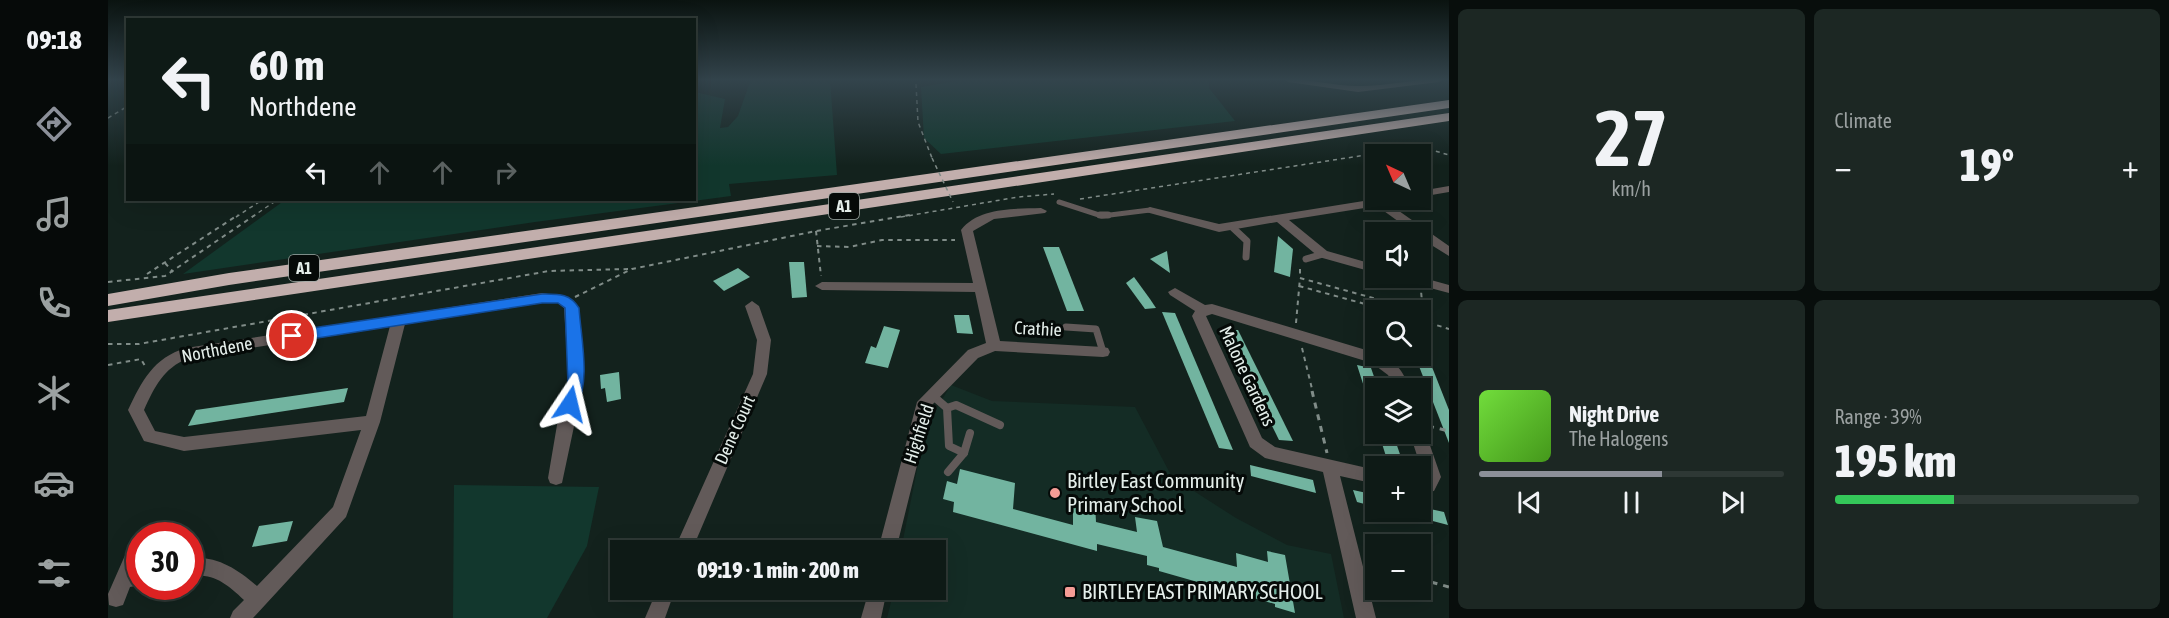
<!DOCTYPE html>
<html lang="en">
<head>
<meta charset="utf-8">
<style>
  :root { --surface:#0e1a16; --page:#1c2723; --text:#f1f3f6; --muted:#9ba1a1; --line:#2e3835; --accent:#8c9099 }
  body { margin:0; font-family:"Asap Condensed",sans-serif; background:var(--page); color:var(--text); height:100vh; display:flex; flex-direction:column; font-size:22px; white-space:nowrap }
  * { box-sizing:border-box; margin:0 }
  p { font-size:20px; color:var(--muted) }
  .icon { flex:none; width:33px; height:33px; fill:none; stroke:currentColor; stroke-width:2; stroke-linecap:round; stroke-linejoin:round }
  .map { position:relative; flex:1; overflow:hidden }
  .sheet { display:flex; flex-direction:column; gap:9px; padding:9px; background:#080e0c; width:720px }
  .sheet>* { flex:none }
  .guide { position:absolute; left:18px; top:18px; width:570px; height:183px; border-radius:0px; box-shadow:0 6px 24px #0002,0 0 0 2px var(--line); background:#0e1a16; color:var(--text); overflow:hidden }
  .needle { width:39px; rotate:316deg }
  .fabs { position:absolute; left:1257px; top:144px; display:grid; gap:12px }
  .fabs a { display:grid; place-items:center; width:66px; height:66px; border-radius:0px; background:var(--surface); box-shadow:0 6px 24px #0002,0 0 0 2px var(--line); font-size:30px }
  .speed { position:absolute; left:18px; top:522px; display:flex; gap:12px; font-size:30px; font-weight:700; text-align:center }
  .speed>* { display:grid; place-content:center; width:78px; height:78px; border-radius:50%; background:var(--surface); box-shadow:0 6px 24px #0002,0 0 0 2px var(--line); line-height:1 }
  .speed .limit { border:9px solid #d22; background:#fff; color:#111 }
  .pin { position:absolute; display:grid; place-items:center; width:51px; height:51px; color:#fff; margin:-26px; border:3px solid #fff; border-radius:50%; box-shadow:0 2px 6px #0007 }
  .me { position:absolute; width:66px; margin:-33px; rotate:10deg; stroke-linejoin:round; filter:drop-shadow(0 0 4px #0008) }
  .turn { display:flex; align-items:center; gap:21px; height:126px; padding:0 24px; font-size:27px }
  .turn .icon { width:78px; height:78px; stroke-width:2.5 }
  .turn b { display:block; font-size:42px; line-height:51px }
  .lanes { display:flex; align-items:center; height:57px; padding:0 24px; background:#0003; justify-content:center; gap:30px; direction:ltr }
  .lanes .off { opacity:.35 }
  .big { font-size:45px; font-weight:800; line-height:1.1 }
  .sheet .widget { flex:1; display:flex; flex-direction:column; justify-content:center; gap:9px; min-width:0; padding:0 21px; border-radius:9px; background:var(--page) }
  .sheet .dial { align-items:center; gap:0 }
  .dial b { font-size:78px; line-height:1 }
  .song { display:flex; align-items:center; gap:18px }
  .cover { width:72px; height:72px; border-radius:9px; background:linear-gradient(135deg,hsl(100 70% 55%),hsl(100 70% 35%)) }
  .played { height:6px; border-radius:3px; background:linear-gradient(90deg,var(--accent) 60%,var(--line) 60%) }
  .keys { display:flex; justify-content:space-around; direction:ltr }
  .heat { display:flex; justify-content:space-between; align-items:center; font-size:33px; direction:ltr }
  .charge { height:9px; border-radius:4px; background:linear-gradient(90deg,#34c759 39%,var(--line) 0) }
  .sheet .tiles { flex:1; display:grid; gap:9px; grid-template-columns:repeat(2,1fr) }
  .trip { position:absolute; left:502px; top:540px; width:336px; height:60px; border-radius:0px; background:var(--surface); box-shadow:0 6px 24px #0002,0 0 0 2px var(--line); font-weight:800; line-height:60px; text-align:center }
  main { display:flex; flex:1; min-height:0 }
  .tab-bar { display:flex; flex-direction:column; width:108px; justify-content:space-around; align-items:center; background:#060a09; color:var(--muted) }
  .tab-bar .icon { width:42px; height:42px }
  .tab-bar .active { color:var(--accent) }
  .tab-bar b { font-size:27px; color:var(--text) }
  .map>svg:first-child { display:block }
  .built { fill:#142c25 }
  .green { fill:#12372d }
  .building { fill:#72b4a0 }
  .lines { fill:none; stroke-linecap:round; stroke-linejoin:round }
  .path-far2 { stroke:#808c88; stroke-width:1.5; stroke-dasharray:4 4; stroke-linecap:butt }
  .path-far1 { stroke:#808c88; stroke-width:2; stroke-dasharray:4.5 4.5; stroke-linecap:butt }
  .path { stroke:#808c88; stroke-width:3; stroke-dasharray:6 6; stroke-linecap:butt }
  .lane-far2 { stroke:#625a59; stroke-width:5 }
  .lane-far1 { stroke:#625a59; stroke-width:7 }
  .lane { stroke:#625a59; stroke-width:8 }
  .street { fill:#625a59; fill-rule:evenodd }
  .highway { fill:#c2aeac; fill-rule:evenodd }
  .path-bridge { stroke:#808c88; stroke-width:1.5; stroke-dasharray:4 4; stroke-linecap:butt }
  .route { fill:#1a73e8; stroke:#114b97; stroke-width:1.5 }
  .poi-dot { fill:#f59c95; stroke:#050a08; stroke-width:2 }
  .labels { text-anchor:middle; stroke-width:6; stroke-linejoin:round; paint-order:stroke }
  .shield { fill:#050a08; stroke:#a1aaa6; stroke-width:1.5 }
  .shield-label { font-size:16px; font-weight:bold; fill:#e4eeea }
  .street-label { font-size:18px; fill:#e4eeea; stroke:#050a08 }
  .near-poi-label { font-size:21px; fill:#e4eeea; stroke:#050a08; text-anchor:start }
</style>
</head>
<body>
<main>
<nav class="tab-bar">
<b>09:18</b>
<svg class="icon active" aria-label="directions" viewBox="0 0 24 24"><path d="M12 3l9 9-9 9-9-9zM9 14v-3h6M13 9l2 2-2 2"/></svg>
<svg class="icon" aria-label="music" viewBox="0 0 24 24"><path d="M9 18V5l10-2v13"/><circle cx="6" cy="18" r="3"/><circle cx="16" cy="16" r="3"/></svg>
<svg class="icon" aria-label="phone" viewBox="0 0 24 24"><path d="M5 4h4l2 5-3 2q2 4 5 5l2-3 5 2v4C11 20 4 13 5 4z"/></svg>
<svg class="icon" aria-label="climate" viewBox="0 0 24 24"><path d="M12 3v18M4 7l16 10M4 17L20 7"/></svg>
<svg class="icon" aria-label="car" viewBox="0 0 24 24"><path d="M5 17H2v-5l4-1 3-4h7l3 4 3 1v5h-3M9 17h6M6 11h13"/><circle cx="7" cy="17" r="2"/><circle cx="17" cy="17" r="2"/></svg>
<svg class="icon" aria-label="filters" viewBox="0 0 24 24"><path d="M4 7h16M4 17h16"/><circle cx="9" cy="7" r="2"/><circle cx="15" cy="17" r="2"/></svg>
</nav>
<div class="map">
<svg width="1341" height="618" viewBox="0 0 1341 618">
  <rect width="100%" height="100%" fill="#13221d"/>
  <!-- built -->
  <polygon class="built" points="843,385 884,401 1027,407 1064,477 1128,518 1179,545 1223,554 1236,618 779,618 786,590 828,590 828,550 793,550 812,455 822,419"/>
  <!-- green -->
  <g class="green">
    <polygon points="643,79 722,79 729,175 621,184 623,196 427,222 75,274 177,200 586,200 587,92 617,99 612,128 620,127 630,116"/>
    <polygon points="860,79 1101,79 1101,88 1127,121 833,154 816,138 813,87"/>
    <polygon points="346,485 491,487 479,546 439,618 345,618"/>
  </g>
  <!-- building -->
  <g class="building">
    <polygon points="1170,236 1185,249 1182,277 1166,272"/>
    <polygon points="935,247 951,247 976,311 959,311"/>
    <polygon points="1059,251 1062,273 1042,259"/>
    <polygon points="681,262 696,262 699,297 684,298"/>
    <polygon points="630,268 642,277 616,291 605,281"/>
    <polygon points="1026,277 1042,299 1048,308 1037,309 1018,283"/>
    <polygon points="1054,312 1067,313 1125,450 1111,448"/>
    <polygon points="846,315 861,315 865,334 849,333"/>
    <polygon points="776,326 792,330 780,368 757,363 763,346 768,348"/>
    <polygon points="1117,330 1130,330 1185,441 1171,440"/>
    <polygon points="1307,356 1324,367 1341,410 1341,443"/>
    <polygon points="1249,365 1263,368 1270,388 1268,388 1268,414 1265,415"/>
    <polygon points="511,372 513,399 499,402 497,388 493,389 492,375"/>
    <polygon points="240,388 236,402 80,426 88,410"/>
    <polygon points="1271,434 1285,434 1296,466 1281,466"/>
    <polygon points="1142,465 1205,480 1208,493 1143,476"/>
    <polygon points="852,469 907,483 905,509 965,525 965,498 987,503 988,522 1029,532 1027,517 1049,521 1055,547 1129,567 1128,553 1160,562 1159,551 1177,555 1187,613 1167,607 1167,604 1051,571 1051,568 1039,565 1039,556 989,544 989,551 845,512 846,502 835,499 839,481 849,484"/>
    <polygon points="1245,490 1268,495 1268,507 1249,502"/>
    <polygon points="1313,507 1336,512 1340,525 1317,519"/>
    <polygon points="185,521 179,541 144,547 151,526"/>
  </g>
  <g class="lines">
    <!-- path-far2 -->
    <g class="path-far2">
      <polyline points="808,84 810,122 824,158"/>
      <polyline points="0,118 20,106"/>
      <polyline points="972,199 1297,149 1320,149 1341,155"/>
      <polyline points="128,217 154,200"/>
      <polyline points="144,217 169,200"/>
      <polyline points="793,217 910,197 946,194"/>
    </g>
    <!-- path-far1 -->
    <g class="path-far1">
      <polyline points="708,231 713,276"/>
      <polyline points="709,246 741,247 774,240 847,240"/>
      <polyline points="57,263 65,272"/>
      <polyline points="1192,269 1192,278 1309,310"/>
      <polyline points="39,274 130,215"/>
      <polyline points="0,282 57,276 147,215"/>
      <polyline points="1191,286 1279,310"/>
      <polyline points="467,297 524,269 708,231 802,215"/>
      <polyline points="1312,311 1315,312 1313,291"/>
      <polyline points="1312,320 1341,329"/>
      <polyline points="1188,323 1192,278"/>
      <polyline points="0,344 31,344 441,271 521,269"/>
      <polyline points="1194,348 1205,393"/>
      <polyline points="0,365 33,359 37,366"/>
    </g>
    <!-- path -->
    <g class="path">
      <polyline points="1204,391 1219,453"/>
      <polyline points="1320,426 1341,431"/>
      <polyline points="1312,579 1341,587"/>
    </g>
    <!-- lane-far2 -->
    <polyline class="lane-far2" points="951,202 994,216 1042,210"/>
    <!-- lane-far1 -->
    <g class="lane-far1">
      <polyline points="992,215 1000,215"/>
      <polyline points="1124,227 1139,241 1138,257"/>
      <polyline points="1198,259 1215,254"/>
      <polyline points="958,327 988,329 995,352"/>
    </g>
    <!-- lane -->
    <g class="lane">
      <polyline points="824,395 839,408 841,446 856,453"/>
      <polyline points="839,408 848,405 892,425"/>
      <polyline points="840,472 856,453 862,433"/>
    </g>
    <!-- street -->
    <g class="street">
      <path d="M1176,79C1201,79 1227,86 1251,86C1279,86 1307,79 1335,79L1331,82L1250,92L1180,82Z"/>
      <polygon points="1341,186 1341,192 1312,197 1312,191"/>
      <polygon points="1268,199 1291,200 1290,202 1281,204 1341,246 1341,256 1312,238 1312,232 1305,232 1269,206 1181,220 1219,251 1268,265 1268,273 1211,257 1169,222 1111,232 1038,212 1036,210 1042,207 1111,224"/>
      <path d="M933,208L939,211L937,213L886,219L865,231L892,341L995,347L1000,348L1002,352L1000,356L995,357L887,351L870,358L824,405L788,550H770L809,402L860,350L878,343L867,292L714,290L707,286L714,282L865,283L853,230C871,207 906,209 933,208Z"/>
      <polygon points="1312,277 1341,285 1341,293 1296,281 1295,278"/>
      <path d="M1067,288L1097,305L1104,304L1268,353V356C1285,356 1297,373 1301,388H1287L1280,375L1264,363L1104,314L1098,316L1154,438L1167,447L1268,470V484L1232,476L1268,618H1248L1215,472L1157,458L1142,447L1084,316L1087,311L1062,295L1060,292Z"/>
      <path d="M434,293L459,297L471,308L475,384L454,483L448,485L442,483L440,478L449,425L461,384L456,308L450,303H434L297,324L272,422L238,517L145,618H122L125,611L136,600C119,584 106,573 82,576V558C110,556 129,569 149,586L225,507L253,430L76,451L36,441L20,410C34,381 45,358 78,348ZM282,326L258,416L76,437L47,431L36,410C47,386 55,369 80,358Z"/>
      <polygon points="644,301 651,306 663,340 659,374 584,550 566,550 645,374 649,340 637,306"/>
      <polygon points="1312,428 1318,434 1333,477 1326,491 1312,493 1312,479 1316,477 1302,434 1312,434"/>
      <polygon points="24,550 32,555 30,568 32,567 32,585 22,587 15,605 8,607 1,605 0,594 18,553"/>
      <polygon points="549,590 567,590 557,618 537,618"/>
      <polygon points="761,590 779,590 773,618 753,618"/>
    </g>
    <!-- highway -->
    <g class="highway">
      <polygon points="1341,100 1341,108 121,285 0,306 0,294 121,273"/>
      <polygon points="1341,113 1341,121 0,322 0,310"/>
    </g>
    <!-- path-bridge -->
    <polyline class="path-bridge" points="824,158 845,202"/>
  </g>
  <!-- sky -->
  <linearGradient id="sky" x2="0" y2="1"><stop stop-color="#0a1310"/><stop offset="0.48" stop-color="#33444c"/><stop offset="1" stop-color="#33444c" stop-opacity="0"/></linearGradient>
  <rect width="1341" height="166" fill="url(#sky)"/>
  <!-- route -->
  <path class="route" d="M434,294C450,294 462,293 471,308C473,339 483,380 468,409H457L455,404L460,384L457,308L450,303H434L184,342L177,336L184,331Z"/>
  <!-- markers -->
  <g class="poi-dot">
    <circle cx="947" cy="493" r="6"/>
    <rect x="956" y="586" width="12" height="12" rx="3"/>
  </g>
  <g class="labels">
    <!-- shield labels -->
    <g class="shield">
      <rect x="721" y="193" width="30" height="26" rx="4.5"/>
      <rect x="181" y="255" width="30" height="26" rx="4.5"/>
    </g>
    <g class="shield-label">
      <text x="736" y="212">A1</text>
      <text x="196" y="274">A1</text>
    </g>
    <!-- street labels -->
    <g class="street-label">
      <text transform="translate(930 329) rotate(3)" y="6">Crathie</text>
      <text transform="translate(109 350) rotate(-11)" y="6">Northdene</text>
      <text transform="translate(1139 376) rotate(65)" y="6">Malone Gardens</text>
      <text transform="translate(627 430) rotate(-66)" y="6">Dene Court</text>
      <text transform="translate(811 434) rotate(-72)" y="6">Highfield</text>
    </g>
    <!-- near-poi labels -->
    <g class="near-poi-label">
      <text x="959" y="488">Birtley East Community<tspan x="959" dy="24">Primary School</tspan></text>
      <text x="974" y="599">BIRTLEY EAST PRIMARY SCHOOL</text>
    </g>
  </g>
</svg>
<div class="fabs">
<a><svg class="needle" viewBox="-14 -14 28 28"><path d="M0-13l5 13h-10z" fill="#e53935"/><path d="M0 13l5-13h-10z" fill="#9ba1a1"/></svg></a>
<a><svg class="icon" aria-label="sound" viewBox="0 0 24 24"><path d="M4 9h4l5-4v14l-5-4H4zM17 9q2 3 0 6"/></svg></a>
<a><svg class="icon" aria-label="search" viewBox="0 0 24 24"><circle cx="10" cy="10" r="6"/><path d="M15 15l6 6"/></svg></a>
<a><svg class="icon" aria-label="layers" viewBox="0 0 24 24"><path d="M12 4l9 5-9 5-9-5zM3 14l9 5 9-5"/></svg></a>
<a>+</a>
<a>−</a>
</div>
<div class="speed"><div class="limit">30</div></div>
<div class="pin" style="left:184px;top:336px;background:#d93025"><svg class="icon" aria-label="arrive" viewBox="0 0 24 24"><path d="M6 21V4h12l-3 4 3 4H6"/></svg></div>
<svg class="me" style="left:462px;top:404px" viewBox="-20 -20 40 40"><path d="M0-17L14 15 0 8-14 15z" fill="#1a73e8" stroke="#fff" stroke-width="4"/></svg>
<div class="trip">09:19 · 1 min · 200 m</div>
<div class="guide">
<div class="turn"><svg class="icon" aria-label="left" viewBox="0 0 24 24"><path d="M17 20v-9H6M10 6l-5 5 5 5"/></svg><div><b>60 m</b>Northdene</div></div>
<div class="lanes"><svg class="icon" aria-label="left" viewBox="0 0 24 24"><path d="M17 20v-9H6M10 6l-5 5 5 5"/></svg><svg class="icon off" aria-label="ahead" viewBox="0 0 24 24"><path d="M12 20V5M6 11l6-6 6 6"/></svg><svg class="icon off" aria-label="ahead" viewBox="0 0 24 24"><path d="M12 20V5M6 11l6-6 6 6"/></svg><svg class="icon off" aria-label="right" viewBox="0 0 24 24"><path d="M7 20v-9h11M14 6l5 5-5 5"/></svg></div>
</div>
</div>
<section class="sheet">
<div class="tiles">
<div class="widget dial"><b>27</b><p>km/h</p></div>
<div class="widget"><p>Climate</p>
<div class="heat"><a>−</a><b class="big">19°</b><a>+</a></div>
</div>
<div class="widget">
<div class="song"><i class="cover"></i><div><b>Night Drive</b><p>The Halogens</p></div></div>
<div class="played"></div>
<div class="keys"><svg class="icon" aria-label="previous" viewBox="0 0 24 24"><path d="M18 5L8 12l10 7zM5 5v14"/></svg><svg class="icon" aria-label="pause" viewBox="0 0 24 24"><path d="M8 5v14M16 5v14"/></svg><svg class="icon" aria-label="next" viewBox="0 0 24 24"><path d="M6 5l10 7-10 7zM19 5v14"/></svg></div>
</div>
<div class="widget"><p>Range · 39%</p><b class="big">195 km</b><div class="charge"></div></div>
</div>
</section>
</main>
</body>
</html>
